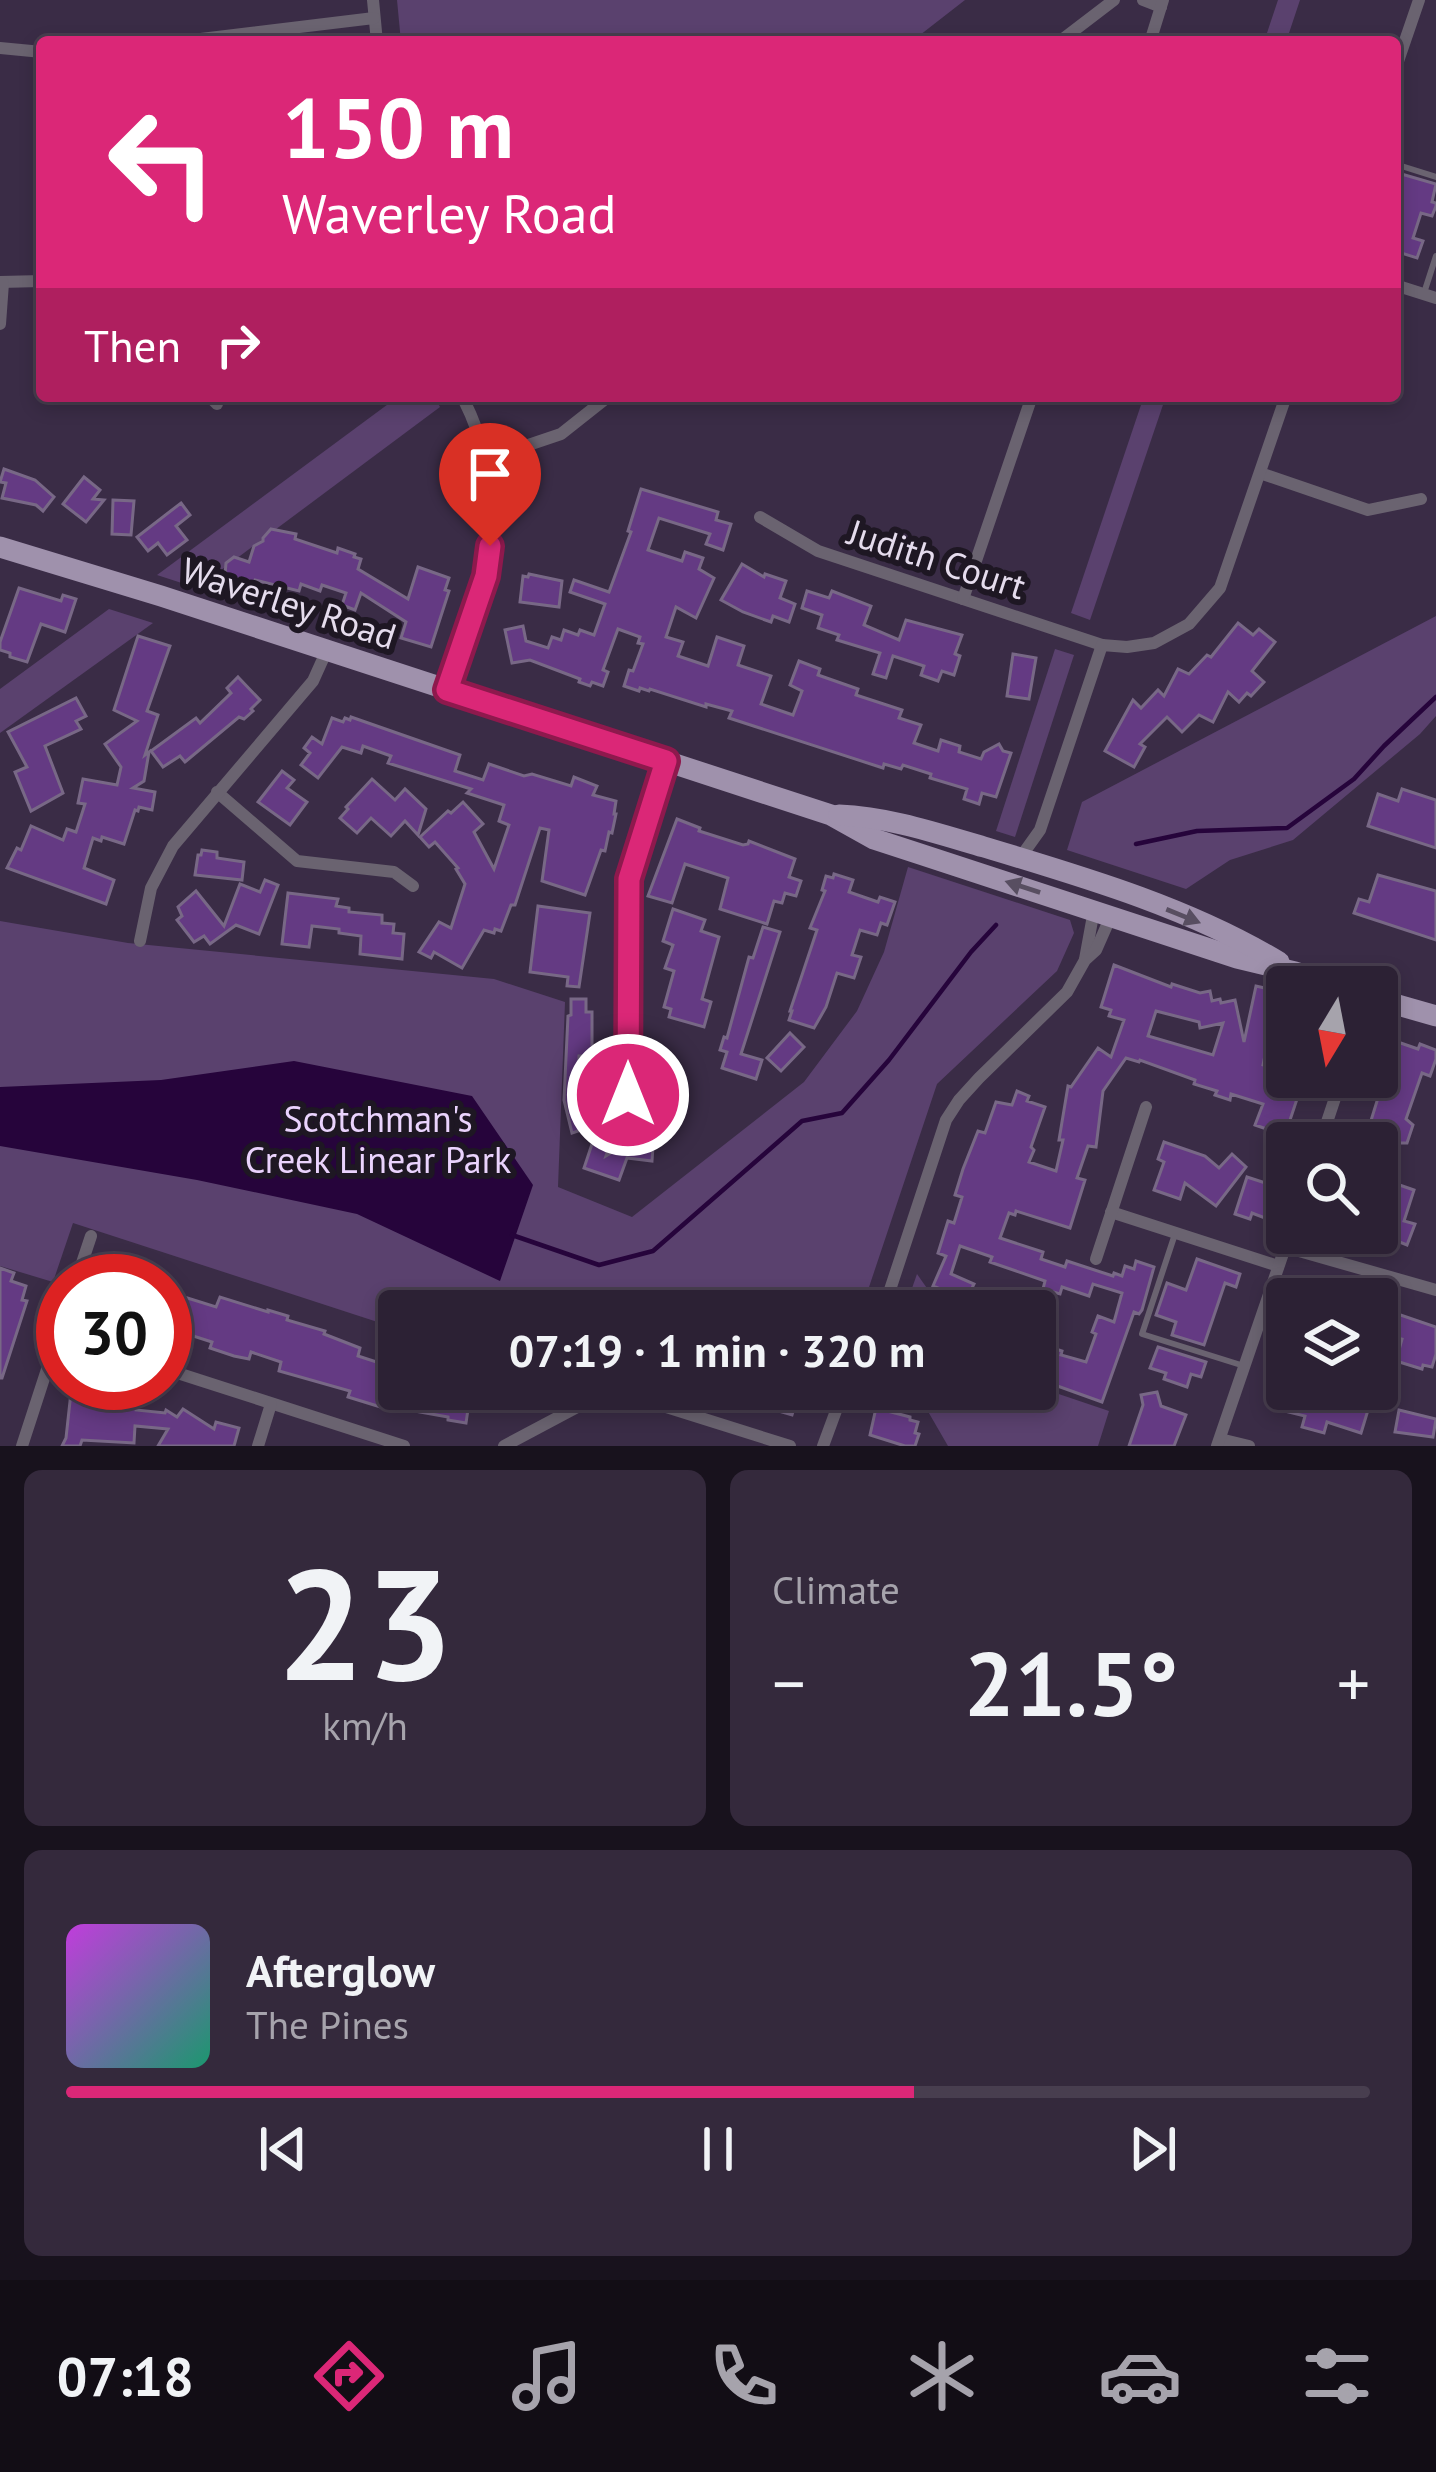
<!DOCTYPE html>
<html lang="en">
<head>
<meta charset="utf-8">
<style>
  :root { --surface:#2c2134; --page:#34293c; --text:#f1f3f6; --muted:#a6a3ac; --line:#483e4f; --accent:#db2777 }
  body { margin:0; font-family:"PT Sans",sans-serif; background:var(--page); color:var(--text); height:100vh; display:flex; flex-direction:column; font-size:45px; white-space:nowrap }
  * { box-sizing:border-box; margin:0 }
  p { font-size:39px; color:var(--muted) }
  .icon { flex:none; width:66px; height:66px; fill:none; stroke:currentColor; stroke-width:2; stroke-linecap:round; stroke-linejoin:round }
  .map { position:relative; height:1446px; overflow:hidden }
  .sheet { display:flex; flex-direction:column; gap:24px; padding:24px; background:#18121d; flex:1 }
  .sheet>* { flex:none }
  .hud { position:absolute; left:36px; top:36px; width:1365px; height:366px; border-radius:12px; box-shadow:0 6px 18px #0003,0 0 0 3px var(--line); background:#db2777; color:#fff; overflow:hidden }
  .needle { width:78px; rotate:190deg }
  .buttons { position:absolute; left:1266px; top:966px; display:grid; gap:24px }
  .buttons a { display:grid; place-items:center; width:132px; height:132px; border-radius:12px; background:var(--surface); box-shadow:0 6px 18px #0003,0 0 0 3px var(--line); font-size:60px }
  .speed { position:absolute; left:36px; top:1254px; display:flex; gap:24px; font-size:60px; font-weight:700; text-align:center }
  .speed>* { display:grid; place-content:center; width:156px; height:156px; border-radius:50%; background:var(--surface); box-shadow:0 6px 18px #0003,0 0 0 3px var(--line); line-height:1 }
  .speed .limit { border:18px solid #d22; background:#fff; color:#111 }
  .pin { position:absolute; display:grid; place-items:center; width:102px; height:102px; color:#fff; margin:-123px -51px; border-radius:50% 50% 50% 0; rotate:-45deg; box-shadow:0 0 12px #0007 }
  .pin .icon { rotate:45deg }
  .me { position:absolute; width:132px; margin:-66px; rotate:0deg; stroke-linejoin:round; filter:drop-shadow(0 0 9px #0008) }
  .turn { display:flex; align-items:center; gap:42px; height:252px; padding:0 48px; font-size:54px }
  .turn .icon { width:156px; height:156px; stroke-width:2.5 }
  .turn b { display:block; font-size:84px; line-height:102px }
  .then { display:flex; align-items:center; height:114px; padding:0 48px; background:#0003; gap:24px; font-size:45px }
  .big { font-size:90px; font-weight:600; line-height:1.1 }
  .sheet .card { flex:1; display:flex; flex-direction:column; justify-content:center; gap:18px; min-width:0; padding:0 42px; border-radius:18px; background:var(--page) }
  .sheet .dial { align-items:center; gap:0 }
  .dial b { font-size:156px; line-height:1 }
  .song { display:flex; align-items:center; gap:36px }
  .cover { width:144px; height:144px; border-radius:18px; background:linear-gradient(135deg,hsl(290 70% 55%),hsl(160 70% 35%)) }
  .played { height:12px; border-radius:6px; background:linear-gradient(90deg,var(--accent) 65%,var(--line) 65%) }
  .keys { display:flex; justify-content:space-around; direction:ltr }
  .heat { display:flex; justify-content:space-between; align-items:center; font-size:66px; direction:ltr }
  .sheet .tiles { flex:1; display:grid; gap:24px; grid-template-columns:1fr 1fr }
  .card:last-child { grid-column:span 2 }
  .trip { position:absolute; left:378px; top:1290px; width:678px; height:120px; border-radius:12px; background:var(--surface); box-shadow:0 6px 18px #0003,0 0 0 3px var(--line); font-weight:600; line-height:120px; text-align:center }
  .tabs { display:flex; height:192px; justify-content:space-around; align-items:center; background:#120d15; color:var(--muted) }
  .tabs .icon { width:84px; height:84px }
  .tabs .selected { color:var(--accent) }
  .tabs b { font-size:54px; color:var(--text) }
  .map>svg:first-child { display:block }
  .green { fill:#5a416e }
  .water { fill:#26043b }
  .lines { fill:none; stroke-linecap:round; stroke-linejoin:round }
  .stream { stroke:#26043b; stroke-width:4.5 }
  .building { fill:#643a83; stroke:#786886; stroke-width:3; fill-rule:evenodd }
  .service { stroke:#6a6370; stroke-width:6 }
  .minor { stroke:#6a6370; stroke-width:12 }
  .primary { stroke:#9f91ac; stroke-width:21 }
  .oneway { fill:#584e61 }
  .route-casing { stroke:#8e194d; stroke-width:30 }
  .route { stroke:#db2777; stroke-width:21 }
  .labels { text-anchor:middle; stroke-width:12; stroke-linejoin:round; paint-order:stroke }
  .street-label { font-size:36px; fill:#e5dced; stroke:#1e1723 }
  .park-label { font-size:36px; fill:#ead3fd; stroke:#1e1723 }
</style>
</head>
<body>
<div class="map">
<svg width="1436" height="1446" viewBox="0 0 1436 1446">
  <rect width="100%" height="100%" fill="#3a2c46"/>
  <!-- green -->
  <g class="green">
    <polygon points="397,0 965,0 911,42 401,42"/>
    <polygon points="1278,0 1300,0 1286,42 1264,42"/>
    <polygon points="399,396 434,396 440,407 197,588 157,575"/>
    <polygon points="1144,396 1166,396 1090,620 1071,613"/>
    <polygon points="109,609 153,623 0,733 0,689"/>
    <polygon points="1436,616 1436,716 1420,734 1293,840 1230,860 1186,889 1067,850 1082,802"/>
    <polygon points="1055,649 1074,655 1015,837 996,831"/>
    <polygon points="908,867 1070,920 1074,933 1057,971 937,1084 861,1311 730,1311 665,1289 548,1311 399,1311 399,1329 73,1223 53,1282 0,1266 0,921 128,943 494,979 565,1002 558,1187 632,1217 804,1082 857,1011 884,952"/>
    <polygon points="917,1274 943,1311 904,1311"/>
    <polygon points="1035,1386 1109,1411 1098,1446 948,1446 915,1389 1035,1389"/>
  </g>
  <!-- water -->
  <polygon class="water" points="294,1061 472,1096 533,1185 500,1281 357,1214 197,1180 0,1146 0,1087 161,1080"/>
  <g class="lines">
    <!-- stream -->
    <g class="stream">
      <polyline points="1136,844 1197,831 1287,828 1354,779 1384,746 1436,697"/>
      <polyline points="512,1235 599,1265 653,1251 802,1121 842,1113 889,1060 971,952 996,925"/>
    </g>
  </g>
  <!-- building -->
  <g class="building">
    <polygon points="1398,173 1436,184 1432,202 1436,203 1436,206 1432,216 1421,213 1413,238 1423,241 1417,258 1395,251 1395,183"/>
    <polygon points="4,469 35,480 54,497 43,511 36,505 2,498 6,483 0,482"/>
    <polygon points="84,477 100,490 93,499 104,500 86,522 63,504"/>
    <polygon points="641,489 718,512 716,520 731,524 723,550 706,544 710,534 659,518 648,550 682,561 685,552 703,558 699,569 714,578 696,618 676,607 666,637 683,642 678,656 708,666 717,637 744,646 738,665 771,676 761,704 793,715 802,691 790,685 799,661 820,669 818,675 858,689 856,695 902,710 899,718 921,725 914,743 938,751 941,740 960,746 959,752 981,759 984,752 999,744 1003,751 1011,753 996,797 982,793 979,804 964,799 967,789 930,778 931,774 903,765 901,769 884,764 883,768 729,718 732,711 706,704 706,707 650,689 649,691 640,688 639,691 624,686 629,670 633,671 643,644 638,643 640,637 618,629 603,670 608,672 603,686 592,682 590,686 579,682 580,679 530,660 512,663 505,630 523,626 526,641 548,648 552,637 561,640 564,630 578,635 580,630 594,635 605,604 570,592 574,580 609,592 631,532 628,531"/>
    <polygon points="113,500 134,501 131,535 112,534"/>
    <polygon points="181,503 190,515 176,526 187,540 167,555 158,543 148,551 137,537"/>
    <polygon points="271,529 296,534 295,539 337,553 338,548 355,554 354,557 361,559 358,569 408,599 418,567 449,578 445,590 449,591 431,647 401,638 406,622 361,593 355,610 342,605 346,593 322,585 320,591 301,584 299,591 255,580 253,584 225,575 226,563 234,557 249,562 254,546 263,541 263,538"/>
    <polygon points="742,564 764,577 765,574 786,581 780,598 795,604 789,622 773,616 771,622 743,612 721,600"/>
    <polygon points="529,574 562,581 559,607 520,602 523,576 528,577"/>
    <polygon points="19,588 61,601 63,595 76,599 65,632 41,624 27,662 10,657 10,653 0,650 0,642"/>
    <polygon points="807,591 829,598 832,591 871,606 864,625 899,640 906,620 962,635 955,654 960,656 954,675 942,671 938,681 921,675 924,666 893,656 886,678 873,674 880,653 837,640 839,635 818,628 822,615 802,608"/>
    <polygon points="1238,623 1253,635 1259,629 1275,642 1252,671 1264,682 1251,696 1247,693 1239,702 1228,692 1213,722 1199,715 1182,732 1167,717 1140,744 1145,747 1134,767 1105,751 1133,700 1141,708 1158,690 1164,696 1178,669 1189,674 1207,655 1211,657"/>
    <polygon points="138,636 170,646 147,711 158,715 145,755 149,752 144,781 133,788 155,792 152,810 139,807 138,811 135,810 124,844 102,837 101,841 93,838 84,868 114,880 106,904 7,868 17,848 21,850 31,826 63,840 67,829 76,832 85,804 78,803 83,779 117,785 121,767 105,744 137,721 114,710"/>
    <polygon points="1013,654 1036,658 1029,699 1007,696"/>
    <polygon points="238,677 260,700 251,709 253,711 244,719 239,717 185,762 180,756 163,767 151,751 196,718 200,723 231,693 227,688"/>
    <polygon points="76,698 86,716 76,721 81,729 45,746 63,793 31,811 15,772 27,767 8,732"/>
    <polygon points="351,717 460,755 455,771 483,780 489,764 524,776 532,774 571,786 574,777 597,786 593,795 616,801 614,814 616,814 612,833 609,832 605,851 601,850 585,895 542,881 549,830 540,828 515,905 511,905 501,931 495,929 494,933 484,930 462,968 434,952 431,958 419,952 439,922 451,928 465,884 456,869 458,868 435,842 429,847 420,837 448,811 451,813 463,802 483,824 474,832 494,869 509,825 499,821 504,805 467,793 471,789 388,763 391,756 363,746 361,753 342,747 318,778 301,765 310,753 304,748 312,737 322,744 332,718 343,722 345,718 350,720"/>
    <polygon points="282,771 294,780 287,788 307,802 290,825 258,802"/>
    <polygon points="372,779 395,800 405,789 426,809 418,835 405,821 391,836 371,818 357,833 340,818 348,809 346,807"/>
    <polygon points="1402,789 1436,800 1436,848 1368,826 1378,794 1398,801"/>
    <polygon points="677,819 700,828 699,831 743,845 748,844 749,841 795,859 789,877 801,881 796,896 785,893 782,903 774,901 767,924 720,909 728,878 685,864 672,903 648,896"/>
    <polygon points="202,850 217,852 217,858 244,862 242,880 195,875 198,855 201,855"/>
    <polygon points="834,874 853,880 849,892 878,902 880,897 895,902 887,925 881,923 877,935 860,930 852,955 861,957 854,978 837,973 826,1007 814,1028 789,1020 792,1011 790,1011 817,930 810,928 825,891 822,890 826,876 833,878"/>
    <polygon points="1378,875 1436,891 1436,940 1354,913 1359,899 1369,902"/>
    <polygon points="265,880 278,885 259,934 236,925 210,944 204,936 194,942 177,920 182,916 178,907 196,891 224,926 240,884 260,892"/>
    <polygon points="288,893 338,899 336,906 349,908 349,912 382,915 382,923 394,924 393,933 404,934 402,959 360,954 361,936 339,933 339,929 312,926 309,947 282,944"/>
    <polygon points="538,906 590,913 579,987 567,986 568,977 530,972"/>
    <polygon points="673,909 705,920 701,931 719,937 702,999 711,1002 704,1027 669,1017 671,1009 664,1007 674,971 665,968 673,945 663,941"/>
    <polygon points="763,927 780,932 741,1054 762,1060 756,1079 722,1068 727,1052 720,1050 724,1037 727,1038 749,957 753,958"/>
    <path d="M1114,965L1171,987L1172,984L1200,993L1210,991L1212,1001L1220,999L1221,1003L1235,1000L1244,1042L1256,986L1278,991L1263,1065L1287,1071V1077L1299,1081L1294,1095L1298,1096L1289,1123L1303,1128L1298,1143H1287V1156L1272,1150L1278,1133L1255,1125L1263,1104L1231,1094L1230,1100L1215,1095L1217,1091L1194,1084L1195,1080L1140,1060L1139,1062L1126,1058L1103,1091L1096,1147L1088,1146L1077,1178L1085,1180L1070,1228L1016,1211L1015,1215L1009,1213L1000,1238L1043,1252L1041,1259L1065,1267L1067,1261L1113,1276L1114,1273L1122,1276L1125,1266L1134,1269L1136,1261L1154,1267L1142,1310L1139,1314L1134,1312L1102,1402L1035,1378V1342L1062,1351L1061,1355L1086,1362L1096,1334L1092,1332L1098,1316L1114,1322L1122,1293L1093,1284L1089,1296L1062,1287L1060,1294L1043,1289L1045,1281L990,1262L992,1257L960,1246L951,1274L974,1284L969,1294L978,1298L977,1301L999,1306V1311H957L947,1307L950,1301L940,1297L943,1290L933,1286L946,1256L938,1253L948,1221L954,1223L962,1197L955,1195L963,1169L978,1131L985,1133L996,1102L1012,1105L1017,1091L1029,1096L1027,1101L1045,1107L1031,1147L1034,1150L1029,1162L1056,1171L1063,1140H1059L1068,1086L1071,1087L1098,1048L1111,1057L1124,1020L1109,1016L1111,1010L1101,1007ZM1156,1011L1199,1022L1200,1028L1223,1023L1213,1055L1148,1036Z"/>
    <polygon points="571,999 586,999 586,1012 592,1012 592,1056 579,1056 577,1101 587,1128 572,1133 564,1100 568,1016 571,1015"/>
    <polygon points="790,1033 804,1047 781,1071 767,1058"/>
    <polygon points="1392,1040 1418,1049 1420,1044 1436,1050 1436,1059 1430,1076 1422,1073 1406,1119 1413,1125 1407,1143 1389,1143 1380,1173 1377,1172 1377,1143 1359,1143 1364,1125 1369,1127 1378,1098 1374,1082 1379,1084"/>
    <polygon points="662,1123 670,1137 653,1147 652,1161 627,1158 619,1180 584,1168 598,1126 614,1132 606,1156"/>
    <polygon points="1164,1142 1205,1156 1219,1168 1232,1154 1246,1167 1216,1206 1185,1183 1180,1199 1154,1190 1164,1162 1158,1159"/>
    <polygon points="1247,1177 1281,1188 1273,1212 1268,1210 1265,1218 1252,1213 1250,1219 1235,1214"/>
    <polygon points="1385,1180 1414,1190 1404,1221 1415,1224 1407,1245 1377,1233 1377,1202"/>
    <polygon points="1197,1259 1240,1274 1236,1287 1225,1283 1204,1345 1172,1335 1176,1322 1156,1315 1167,1283 1186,1290"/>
    <polygon points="111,1265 151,1279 150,1281 106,1281"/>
    <polygon points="0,1268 14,1273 11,1281 26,1286 22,1300 27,1301 2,1378 0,1378"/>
    <polygon points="1309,1278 1365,1297 1365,1299 1304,1299"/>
    <polygon points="165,1291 216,1307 220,1297 268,1312 268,1310 288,1316 287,1320 325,1331 324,1334 360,1348 358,1356 395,1368 384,1408 348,1397 350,1391 279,1371 281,1362 251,1352 249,1359 234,1356 210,1348 212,1342 165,1327"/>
    <polygon points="1377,1307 1436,1327 1436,1354 1432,1367 1423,1365 1422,1369 1396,1361 1402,1339 1377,1333"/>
    <polygon points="1158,1347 1206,1362 1201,1377 1191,1374 1187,1387 1164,1379 1166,1373 1150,1368"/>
    <polygon points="72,1383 106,1389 106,1391 136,1393 136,1410 165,1413 166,1410 177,1417 183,1409 214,1429 216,1422 239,1428 234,1446 158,1446 168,1429 135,1426 134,1443 82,1440 80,1446 62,1446 66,1438"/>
    <polygon points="1282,1387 1341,1400 1345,1389 1371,1389 1369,1396 1372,1397 1361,1433 1327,1422 1324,1433 1302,1427 1305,1416 1276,1409"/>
    <polygon points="412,1389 471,1389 466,1423 448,1420 448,1417 409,1410"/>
    <polygon points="492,1389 511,1389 511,1404 493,1405"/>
    <polygon points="740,1389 800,1389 792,1415 737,1399"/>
    <polygon points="1157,1392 1161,1406 1186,1415 1174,1446 1129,1446 1143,1405 1141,1395"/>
    <polygon points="876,1408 910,1417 910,1420 918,1422 915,1433 919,1434 915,1446 905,1446 870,1435"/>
    <polygon points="1399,1410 1436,1419 1433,1437 1395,1432"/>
  </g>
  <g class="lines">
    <!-- service -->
    <g class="service">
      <polyline points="1395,164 1436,177"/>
      <polyline points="1424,293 1436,256"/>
      <polyline points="1175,1234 1142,1334 1241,1365"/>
    </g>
    <!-- minor -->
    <g class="minor">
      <polyline points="373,0 377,42"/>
      <polyline points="1143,0 1161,7"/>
      <polyline points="176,42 374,18"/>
      <polyline points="1059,42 1114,0"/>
      <polyline points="1150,42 1163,0"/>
      <polyline points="0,48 42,52"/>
      <polyline points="1395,70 1419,0"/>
      <polyline points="0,282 42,281"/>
      <polyline points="1395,285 1436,298"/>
      <polyline points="0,324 3,283"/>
      <polyline points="209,396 217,404"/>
      <polyline points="487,459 561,434 609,396"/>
      <polyline points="1260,473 1368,510 1421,499"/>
      <polyline points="760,517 818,551 1102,645"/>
      <polyline points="963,599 1032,396"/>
      <path d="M447,690C486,581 518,507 462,396"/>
      <polyline points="217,792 297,861 394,872 413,886"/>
      <polyline points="1020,858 1040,830 1102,645 1127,647 1154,643 1189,624 1220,588 1286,396"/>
      <polyline points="140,941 151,888 173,846 313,681 327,650"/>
      <polyline points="1085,959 1094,910"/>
      <polyline points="628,1095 629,879 666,761"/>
      <polyline points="1320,1143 1342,1077"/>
      <polyline points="1111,1212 1278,1266"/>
      <polyline points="1285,1247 1436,1290"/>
      <polyline points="1096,1259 1146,1107"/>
      <polyline points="76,1281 91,1236"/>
      <polyline points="883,1311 946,1120 959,1100 979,1078 1067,992 1085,960 1096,950 1111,916"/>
      <polyline points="165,1369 404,1446"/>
      <polyline points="1220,1439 1249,1446"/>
      <polyline points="22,1446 63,1320"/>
      <polyline points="258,1446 271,1404"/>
      <polyline points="504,1446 583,1404 628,1395 790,1446"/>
      <polyline points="823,1446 844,1389"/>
      <polyline points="1217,1446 1290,1233"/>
    </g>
    <!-- primary -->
    <g class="primary">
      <polyline points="0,547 161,596 831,815 874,839 920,854 1237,958 1295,972 1342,987"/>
      <path d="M839,815C889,817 936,833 984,847C1084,877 1190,908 1279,962"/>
      <polyline points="1377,999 1436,1016"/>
    </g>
  </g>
  <!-- one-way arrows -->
  <defs><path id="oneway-solid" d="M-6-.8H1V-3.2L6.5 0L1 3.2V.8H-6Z" transform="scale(3)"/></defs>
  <g class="oneway">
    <use href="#oneway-solid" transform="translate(1023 887) rotate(-162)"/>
    <use href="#oneway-solid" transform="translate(1183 916) rotate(22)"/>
  </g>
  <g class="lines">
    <!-- route casing -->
    <g class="route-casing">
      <polyline id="route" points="490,546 486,576 447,690 666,761 629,879 628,1095"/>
    </g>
    <!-- route -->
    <use href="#route" class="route"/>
  </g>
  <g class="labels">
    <!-- street labels -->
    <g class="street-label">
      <text transform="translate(937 559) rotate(18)" y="13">Judith Court</text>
      <text transform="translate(289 603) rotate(18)" y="13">Waverley Road</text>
    </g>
    <!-- park labels -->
    <g class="park-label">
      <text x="378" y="1132">Scotchman's<tspan x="378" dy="41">Creek Linear Park</tspan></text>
    </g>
  </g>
</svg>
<div class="buttons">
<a><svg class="needle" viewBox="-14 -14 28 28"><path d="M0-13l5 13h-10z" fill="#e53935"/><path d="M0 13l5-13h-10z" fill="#a6a3ac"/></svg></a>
<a><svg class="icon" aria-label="search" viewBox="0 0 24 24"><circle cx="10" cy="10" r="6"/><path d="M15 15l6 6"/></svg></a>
<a><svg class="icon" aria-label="layers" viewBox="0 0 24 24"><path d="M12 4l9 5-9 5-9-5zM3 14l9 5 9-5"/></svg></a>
</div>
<div class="speed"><div class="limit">30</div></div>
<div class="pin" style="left:490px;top:546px;background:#d93025"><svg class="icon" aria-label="arrive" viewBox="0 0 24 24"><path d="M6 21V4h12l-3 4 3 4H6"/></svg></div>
<svg class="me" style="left:628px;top:1095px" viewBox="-20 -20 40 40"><circle r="17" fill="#db2777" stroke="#fff" stroke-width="3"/><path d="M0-11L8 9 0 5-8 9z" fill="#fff"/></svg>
<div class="trip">07:19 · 1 min · 320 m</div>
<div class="hud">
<div class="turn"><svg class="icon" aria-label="left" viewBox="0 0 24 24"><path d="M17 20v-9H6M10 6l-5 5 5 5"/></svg><div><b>150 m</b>Waverley Road</div></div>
<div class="then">Then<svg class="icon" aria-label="right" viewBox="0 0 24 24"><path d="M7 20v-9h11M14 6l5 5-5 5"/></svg></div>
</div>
</div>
<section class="sheet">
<div class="tiles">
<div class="card dial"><b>23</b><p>km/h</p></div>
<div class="card"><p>Climate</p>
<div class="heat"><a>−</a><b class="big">21.5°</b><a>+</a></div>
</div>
<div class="card">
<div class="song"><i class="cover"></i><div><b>Afterglow</b><p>The Pines</p></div></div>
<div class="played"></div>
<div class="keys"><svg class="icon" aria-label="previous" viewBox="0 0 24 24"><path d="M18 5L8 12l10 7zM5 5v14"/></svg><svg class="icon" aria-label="pause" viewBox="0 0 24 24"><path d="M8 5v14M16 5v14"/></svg><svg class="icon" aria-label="next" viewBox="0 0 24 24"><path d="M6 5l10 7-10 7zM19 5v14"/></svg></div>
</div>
</div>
</section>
<nav class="tabs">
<b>07:18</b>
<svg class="icon selected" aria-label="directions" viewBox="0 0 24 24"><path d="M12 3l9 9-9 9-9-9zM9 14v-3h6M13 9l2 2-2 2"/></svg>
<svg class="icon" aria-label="music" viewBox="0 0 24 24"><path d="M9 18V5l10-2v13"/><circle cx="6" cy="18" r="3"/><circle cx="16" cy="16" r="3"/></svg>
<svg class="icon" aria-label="phone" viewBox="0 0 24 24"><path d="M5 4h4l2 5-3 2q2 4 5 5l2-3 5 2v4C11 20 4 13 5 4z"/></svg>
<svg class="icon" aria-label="climate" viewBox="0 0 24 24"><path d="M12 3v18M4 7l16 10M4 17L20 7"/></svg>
<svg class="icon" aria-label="car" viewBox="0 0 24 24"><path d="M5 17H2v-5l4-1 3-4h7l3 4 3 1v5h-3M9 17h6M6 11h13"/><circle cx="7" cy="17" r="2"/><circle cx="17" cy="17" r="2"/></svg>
<svg class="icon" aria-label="filters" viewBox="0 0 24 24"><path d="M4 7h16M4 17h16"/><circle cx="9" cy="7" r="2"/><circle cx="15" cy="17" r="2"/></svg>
</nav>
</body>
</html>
